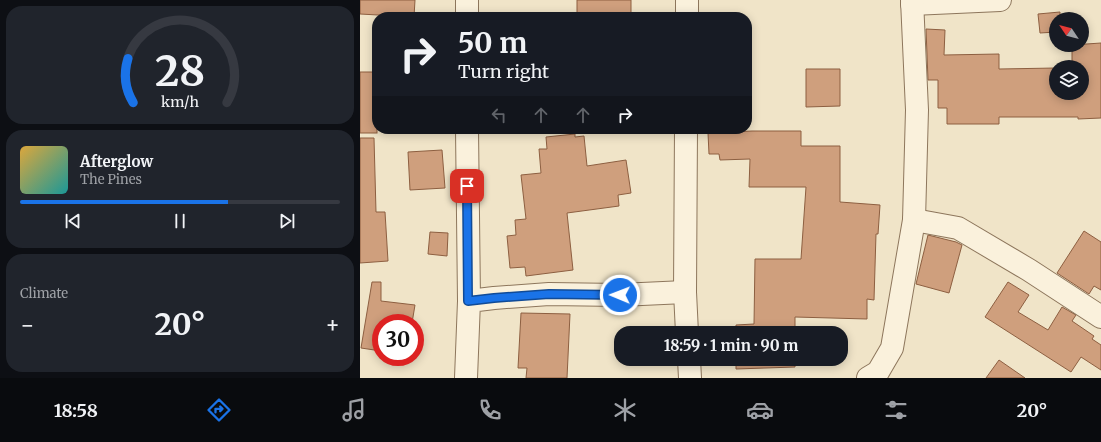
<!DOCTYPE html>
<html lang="en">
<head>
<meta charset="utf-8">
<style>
  :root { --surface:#171b24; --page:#20242c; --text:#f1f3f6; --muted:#9ea1a6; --line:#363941; --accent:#1a73e8 }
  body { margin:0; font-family:Merriweather,serif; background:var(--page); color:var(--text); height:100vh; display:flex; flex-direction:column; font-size:15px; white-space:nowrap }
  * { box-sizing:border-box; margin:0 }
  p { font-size:13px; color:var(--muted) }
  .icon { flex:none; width:22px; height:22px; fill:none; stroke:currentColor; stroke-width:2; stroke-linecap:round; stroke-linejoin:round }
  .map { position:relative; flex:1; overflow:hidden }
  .side { display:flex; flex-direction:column; gap:6px; padding:6px; background:#0d0f14; width:360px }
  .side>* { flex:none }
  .hud { position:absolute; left:12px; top:12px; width:380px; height:122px; border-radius:16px; box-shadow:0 2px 10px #0003; background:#171b24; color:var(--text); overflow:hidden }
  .needle { width:26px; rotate:305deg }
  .buttons { position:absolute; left:689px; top:12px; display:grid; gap:8px }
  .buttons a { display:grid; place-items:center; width:40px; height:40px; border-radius:50%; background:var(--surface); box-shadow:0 2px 10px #0003; font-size:20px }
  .speed { position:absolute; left:12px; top:314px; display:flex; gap:8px; font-size:20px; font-weight:700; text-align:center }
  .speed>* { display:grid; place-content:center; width:52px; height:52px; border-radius:50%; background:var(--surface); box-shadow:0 2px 10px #0003; line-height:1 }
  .speed .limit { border:6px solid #d22; background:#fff; color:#111 }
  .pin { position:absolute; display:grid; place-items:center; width:34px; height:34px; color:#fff; margin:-17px; border-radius:8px; box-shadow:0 2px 6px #0006 }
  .me { position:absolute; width:44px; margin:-22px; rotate:271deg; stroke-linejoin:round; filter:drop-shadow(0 0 3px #0008) }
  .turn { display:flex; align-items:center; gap:14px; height:84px; padding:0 20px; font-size:18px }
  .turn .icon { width:52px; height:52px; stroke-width:2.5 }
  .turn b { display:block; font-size:28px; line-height:34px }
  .lanes { display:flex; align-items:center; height:38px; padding:0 20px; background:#0003; justify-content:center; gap:20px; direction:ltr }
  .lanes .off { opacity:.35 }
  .big { font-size:30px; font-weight:700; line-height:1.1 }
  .side .tile { flex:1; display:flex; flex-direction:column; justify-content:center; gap:6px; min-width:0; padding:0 14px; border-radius:16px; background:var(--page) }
  .side .dial { align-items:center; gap:0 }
  .dial svg { height:104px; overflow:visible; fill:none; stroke:var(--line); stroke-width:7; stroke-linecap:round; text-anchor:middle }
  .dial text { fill:var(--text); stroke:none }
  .song { display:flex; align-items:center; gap:12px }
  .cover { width:48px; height:48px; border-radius:6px; background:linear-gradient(135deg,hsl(40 70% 55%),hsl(180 70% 35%)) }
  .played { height:4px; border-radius:2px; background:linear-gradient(90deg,var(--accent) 65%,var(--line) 65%) }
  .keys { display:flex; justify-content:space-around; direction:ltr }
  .heat { display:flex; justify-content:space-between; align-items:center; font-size:22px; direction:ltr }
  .trip { position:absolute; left:254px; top:326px; width:234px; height:40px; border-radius:16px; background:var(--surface); box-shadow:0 2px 10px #0003; font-weight:700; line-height:40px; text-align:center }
  .tabs { display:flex; height:64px; justify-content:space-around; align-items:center; background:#090b0e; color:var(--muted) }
  .tabs .icon { width:28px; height:28px }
  .tabs .selected { color:var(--accent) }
  .tabs b { font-size:18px; color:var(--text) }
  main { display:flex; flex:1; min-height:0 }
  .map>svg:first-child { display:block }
  .building { fill:#cf9f7d; stroke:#8d5f41 }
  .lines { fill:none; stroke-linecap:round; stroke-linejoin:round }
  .minor-casing { stroke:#8d765c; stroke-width:24 }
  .minor { stroke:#faf1dc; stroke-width:22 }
  .route-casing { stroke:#114b97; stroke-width:10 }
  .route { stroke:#1a73e8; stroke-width:7 }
</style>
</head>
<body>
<main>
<section class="side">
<div class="tile dial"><svg viewBox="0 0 100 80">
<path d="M14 69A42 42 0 1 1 86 69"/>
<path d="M14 69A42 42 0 0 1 10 35" stroke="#1a73e8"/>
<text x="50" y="56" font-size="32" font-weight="700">28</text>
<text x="50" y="72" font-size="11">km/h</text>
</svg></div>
<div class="tile">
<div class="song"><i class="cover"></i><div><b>Afterglow</b><p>The Pines</p></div></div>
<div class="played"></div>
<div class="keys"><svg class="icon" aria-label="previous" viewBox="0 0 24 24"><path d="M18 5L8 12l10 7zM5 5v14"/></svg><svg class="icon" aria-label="pause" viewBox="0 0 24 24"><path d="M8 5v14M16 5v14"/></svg><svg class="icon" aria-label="next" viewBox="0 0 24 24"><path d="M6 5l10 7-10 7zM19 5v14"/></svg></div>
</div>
<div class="tile"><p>Climate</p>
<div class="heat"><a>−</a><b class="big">20°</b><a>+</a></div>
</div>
</section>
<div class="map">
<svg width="741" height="378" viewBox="0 0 741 378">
  <rect width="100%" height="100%" fill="#f0e4c8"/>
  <!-- building -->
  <g class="building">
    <polygon points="0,0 55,0 54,17 0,14"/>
    <rect x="217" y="0" width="54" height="17"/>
    <polygon points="700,12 700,19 696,19 696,32 680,33 678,14"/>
    <polygon points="566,29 585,30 584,55 639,54 639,69 696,68 696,93 722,93 722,67 712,67 712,45 741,43 741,118 718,119 718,117 639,117 639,124 587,124 587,108 578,108 578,80 568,80"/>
    <polygon points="446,69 480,69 480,106 446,107"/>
    <rect x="0" y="72" width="17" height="61"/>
    <polygon points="392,131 441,131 441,146 480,146 480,202 520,205 518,234 516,234 514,300 507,299 507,319 435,317 435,333 376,333 376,325 394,324 395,259 441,259 446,187 389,187 390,159 360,160 359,154 349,154 348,133"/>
    <polygon points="215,134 215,137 224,136 227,166 266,160 271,193 258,195 259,206 207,213 213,270 166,276 165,267 150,268 147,236 156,235 155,220 166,219 161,175 181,173 179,149 187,149 186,137"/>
    <polygon points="0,138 14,138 16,212 25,212 28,261 0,263"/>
    <polygon points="82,150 85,188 50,190 48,152"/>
    <polygon points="724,231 741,242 741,290 734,286 729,294 697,273"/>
    <polygon points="70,232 88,233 87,256 68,254"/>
    <polygon points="568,235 596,242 602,245 589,293 556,284"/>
    <polygon points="12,282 21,282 21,301 55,305 52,323 21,323 21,351 1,348"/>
    <polygon points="648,282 669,295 658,312 688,330 702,307 716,315 712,321 734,336 732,339 741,345 741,370 721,357 711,372 625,317"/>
    <polygon points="161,313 210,314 207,378 166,378 167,368 158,368"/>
    <polygon points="376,359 435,359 435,367 376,369"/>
    <polygon points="639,360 665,378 626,378"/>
  </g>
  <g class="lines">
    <!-- minor casing -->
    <g class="minor-casing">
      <g id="minor">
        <polyline points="552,4 640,0"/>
        <polyline points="107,17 107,0"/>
        <polyline points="327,17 327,0"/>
        <polyline points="107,129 109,301"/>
        <polyline points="326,129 325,292 327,333"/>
        <polyline points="554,220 598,228 669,270 741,317"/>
        <polyline points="329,359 330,378"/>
        <polyline points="106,378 109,301 134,298 189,294 260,295 325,292"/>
        <polyline points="508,378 518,372 532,348 554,220 557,110 552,0"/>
      </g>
    </g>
    <!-- minor -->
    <use href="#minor" class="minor"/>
  </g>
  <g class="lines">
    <!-- route casing -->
    <g class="route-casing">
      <polyline id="route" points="107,186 108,301 134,298 189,294 260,295"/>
    </g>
    <!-- route -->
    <use href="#route" class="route"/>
  </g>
</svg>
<div class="buttons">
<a><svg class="needle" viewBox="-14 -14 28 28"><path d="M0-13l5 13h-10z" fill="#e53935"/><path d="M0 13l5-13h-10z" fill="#9ea1a6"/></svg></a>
<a><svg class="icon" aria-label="layers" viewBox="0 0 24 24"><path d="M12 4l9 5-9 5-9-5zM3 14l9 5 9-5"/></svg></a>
</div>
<div class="speed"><div class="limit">30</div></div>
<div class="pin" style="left:107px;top:186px;background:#d93025"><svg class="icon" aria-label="arrive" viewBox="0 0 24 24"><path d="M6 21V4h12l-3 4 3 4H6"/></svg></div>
<svg class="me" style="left:260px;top:295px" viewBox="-20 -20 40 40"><circle r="17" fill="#1a73e8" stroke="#fff" stroke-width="3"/><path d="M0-11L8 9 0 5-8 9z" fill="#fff"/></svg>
<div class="trip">18:59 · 1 min · 90 m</div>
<div class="hud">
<div class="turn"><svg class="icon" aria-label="right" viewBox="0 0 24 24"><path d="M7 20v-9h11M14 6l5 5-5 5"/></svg><div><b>50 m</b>Turn right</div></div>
<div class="lanes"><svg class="icon off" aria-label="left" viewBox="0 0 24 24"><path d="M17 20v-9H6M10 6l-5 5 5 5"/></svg><svg class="icon off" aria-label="ahead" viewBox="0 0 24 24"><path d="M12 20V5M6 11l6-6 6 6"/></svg><svg class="icon off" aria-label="ahead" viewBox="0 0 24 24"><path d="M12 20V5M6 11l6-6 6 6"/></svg><svg class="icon" aria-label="right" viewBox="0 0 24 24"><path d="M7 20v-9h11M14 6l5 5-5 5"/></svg></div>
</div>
</div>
</main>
<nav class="tabs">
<b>18:58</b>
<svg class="icon selected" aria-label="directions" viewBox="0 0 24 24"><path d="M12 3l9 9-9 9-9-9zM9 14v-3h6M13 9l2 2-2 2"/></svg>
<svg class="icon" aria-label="music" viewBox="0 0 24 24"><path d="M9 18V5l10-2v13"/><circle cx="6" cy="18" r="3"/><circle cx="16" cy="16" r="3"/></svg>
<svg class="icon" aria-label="phone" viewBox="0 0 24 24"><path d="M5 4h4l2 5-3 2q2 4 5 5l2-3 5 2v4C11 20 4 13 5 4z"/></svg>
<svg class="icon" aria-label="climate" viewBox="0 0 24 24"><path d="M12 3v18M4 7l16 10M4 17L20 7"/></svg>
<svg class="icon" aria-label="car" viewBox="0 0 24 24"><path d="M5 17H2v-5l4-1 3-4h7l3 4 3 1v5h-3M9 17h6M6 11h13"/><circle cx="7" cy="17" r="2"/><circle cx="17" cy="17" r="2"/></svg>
<svg class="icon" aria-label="filters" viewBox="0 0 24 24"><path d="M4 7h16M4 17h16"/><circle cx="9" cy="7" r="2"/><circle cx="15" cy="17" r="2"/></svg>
<b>20°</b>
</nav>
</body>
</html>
